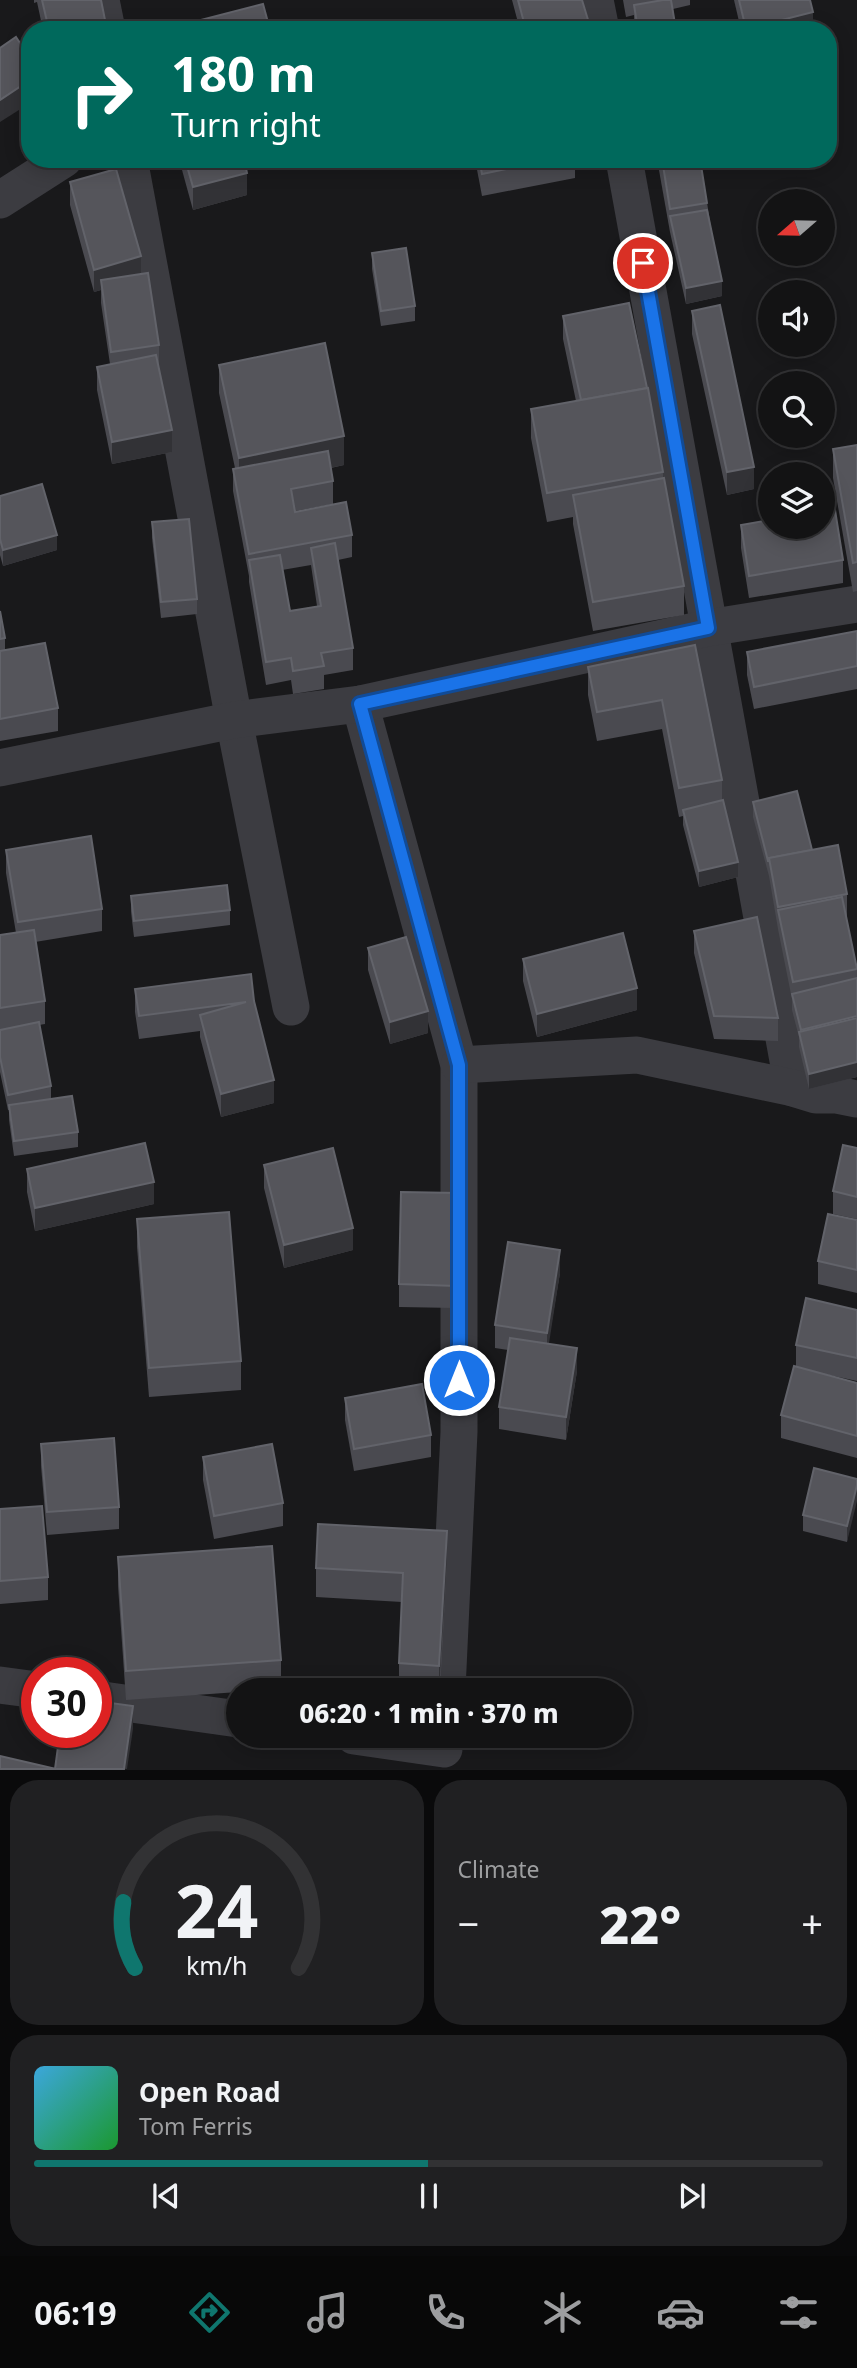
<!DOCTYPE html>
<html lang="en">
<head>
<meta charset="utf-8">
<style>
  :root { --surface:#131314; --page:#202022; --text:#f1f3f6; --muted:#9d9ea0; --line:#323234; --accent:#0f766e }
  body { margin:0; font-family:"Noto Sans",sans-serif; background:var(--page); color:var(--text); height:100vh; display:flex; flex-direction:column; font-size:26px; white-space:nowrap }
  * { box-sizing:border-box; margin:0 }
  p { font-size:23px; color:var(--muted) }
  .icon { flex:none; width:38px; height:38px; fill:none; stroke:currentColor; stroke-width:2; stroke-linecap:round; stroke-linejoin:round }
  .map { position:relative; height:1770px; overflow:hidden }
  .drawer { display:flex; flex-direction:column; gap:10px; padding:10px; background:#0a0a0b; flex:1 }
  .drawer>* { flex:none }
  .top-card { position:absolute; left:21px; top:21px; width:816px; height:147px; border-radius:28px; box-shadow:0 4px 18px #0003,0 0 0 2px var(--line); background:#00695c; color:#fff; overflow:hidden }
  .needle { width:46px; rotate:250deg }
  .buttons { position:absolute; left:758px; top:189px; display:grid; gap:14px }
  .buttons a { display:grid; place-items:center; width:77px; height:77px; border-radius:50%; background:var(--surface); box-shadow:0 4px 18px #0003,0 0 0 2px var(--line); font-size:35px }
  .speed { position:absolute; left:21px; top:1657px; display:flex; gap:14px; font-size:35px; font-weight:700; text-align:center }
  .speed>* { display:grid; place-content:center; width:91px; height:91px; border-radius:50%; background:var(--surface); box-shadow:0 4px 18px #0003,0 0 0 2px var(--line); line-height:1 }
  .speed .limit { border:10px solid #d22; background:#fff; color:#111 }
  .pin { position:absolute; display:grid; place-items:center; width:60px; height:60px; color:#fff; margin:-30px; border:4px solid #fff; border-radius:50%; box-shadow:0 2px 7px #0007 }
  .me { position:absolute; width:77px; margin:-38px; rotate:0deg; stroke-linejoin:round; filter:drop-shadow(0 0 5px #0008) }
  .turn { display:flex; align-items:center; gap:24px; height:147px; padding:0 35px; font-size:32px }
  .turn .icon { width:91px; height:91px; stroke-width:2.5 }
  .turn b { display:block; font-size:49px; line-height:60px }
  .big { font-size:52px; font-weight:800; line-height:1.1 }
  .drawer .card { flex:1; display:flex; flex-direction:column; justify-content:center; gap:10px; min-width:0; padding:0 24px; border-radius:28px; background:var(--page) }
  .drawer .dial { align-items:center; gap:0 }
  .dial svg { height:182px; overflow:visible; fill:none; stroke:var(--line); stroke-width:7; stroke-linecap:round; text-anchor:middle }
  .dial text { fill:var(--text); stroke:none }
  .song { display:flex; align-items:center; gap:21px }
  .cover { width:84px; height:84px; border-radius:10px; background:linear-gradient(135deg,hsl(200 70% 55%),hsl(130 70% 35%)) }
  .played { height:7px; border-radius:4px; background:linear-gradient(90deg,var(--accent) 50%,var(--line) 50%) }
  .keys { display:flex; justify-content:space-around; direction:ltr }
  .heat { display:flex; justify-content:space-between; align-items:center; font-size:38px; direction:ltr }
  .drawer .tiles { flex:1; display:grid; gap:10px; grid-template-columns:1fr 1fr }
  .card:last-child { grid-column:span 2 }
  .trip { position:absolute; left:226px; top:1678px; width:406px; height:70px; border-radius:35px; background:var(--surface); box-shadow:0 4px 18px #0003,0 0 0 2px var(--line); font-weight:800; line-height:70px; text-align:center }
  .dock { display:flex; height:112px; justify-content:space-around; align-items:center; background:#080808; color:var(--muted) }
  .dock .icon { width:49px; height:49px }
  .dock .active { color:var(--accent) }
  .dock b { font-size:32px; color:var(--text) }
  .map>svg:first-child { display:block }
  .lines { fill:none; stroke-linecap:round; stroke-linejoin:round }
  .minor { stroke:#3c3c41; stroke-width:37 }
  .wall { fill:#4a4a50; fill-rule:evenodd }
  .shaded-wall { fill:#323236 }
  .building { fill:#55555b; stroke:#62636a; stroke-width:2 }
  .route-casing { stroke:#114b97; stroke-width:18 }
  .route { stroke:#1a73e8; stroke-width:12 }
</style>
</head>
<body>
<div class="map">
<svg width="857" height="1770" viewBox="0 0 857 1770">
  <rect width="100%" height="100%" fill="#19191b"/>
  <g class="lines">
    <!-- minor -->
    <g class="minor">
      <polyline points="101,0 107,30"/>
      <polyline points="595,0 601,30"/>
      <polyline points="129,159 234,720 291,1007"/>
      <polyline points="624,159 793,1088"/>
      <polyline points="0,200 64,159"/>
      <polyline points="360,704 459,1065 459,1432 447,1690"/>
      <polyline points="0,768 234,720 360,704 708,628 857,604"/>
      <polyline points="459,1065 637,1055 793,1088 816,1095 837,1095 857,1099"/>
      <polyline points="0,1685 37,1690"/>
      <polyline points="96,1699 238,1719"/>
      <polyline points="354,1736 444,1749"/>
    </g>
  </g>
  <!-- wall -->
  <g class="wall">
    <polygon points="34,0 101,0 107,30 43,30 37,2 34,3"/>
    <polygon points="512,0 582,0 589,30 520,30"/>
    <polygon points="623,0 690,0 690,5 673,9 676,30 634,30 634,15 626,17"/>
    <polygon points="734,0 810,0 813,30 741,30"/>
    <polygon points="179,159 244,159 247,195 193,210"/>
    <polygon points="475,159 575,159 575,178 482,196"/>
    <polygon points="657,159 700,159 722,296 686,304 670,232"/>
    <polygon points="70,182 141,274 159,345 159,367 172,452 112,464 97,390 97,367 110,364 101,303 101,290 94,292 70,205"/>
    <polygon points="372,253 415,306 415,321 381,326 372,269"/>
    <polygon points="692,311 754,489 727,495 692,334"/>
    <polygon points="563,316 663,472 663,479 684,586 684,615 593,631 573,524 573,517 547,522 531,438 531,409 576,401 563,339"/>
    <path d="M219,365L344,465L331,468L333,481V504L295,511L352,535V557L338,560L353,648V670L324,675V689L293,694L291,680L266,685L249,582V576L233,491V469L235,468L219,393ZM311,565L317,606L290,611L282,570Z"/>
    <polygon points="857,445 857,591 853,592 833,478 833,449"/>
    <polygon points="0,496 57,550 3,566 0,555"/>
    <polygon points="152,522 197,599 197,614 161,618 152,538"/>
    <polygon points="741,525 843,560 843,583 749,598 741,548"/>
    <polygon points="0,611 5,638 5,650 58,708 58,731 0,741"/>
    <polygon points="857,631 857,689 754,709 747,675 747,652"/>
    <polygon points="695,645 722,780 722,800 738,877 699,887 683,825 683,816 679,817 662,729 597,741 588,695 588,667"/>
    <polygon points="753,802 812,850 847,894 847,916 846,916 857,969 857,1077 809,1089 799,1047 799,1037 792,1010 792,999 778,929 769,876 753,817"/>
    <polygon points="6,850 102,909 102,931 35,942 45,1001 45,1024 39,1025 51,1086 51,1099 78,1132 78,1147 14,1156 9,1120 9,1110 8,1110 0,1072 0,935 16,933 6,873"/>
    <polygon points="131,896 230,910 230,925 134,937 131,912"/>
    <polygon points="694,931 778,1018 778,1041 714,1039 694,953"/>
    <polygon points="368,948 428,1033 390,1044 368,970"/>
    <polygon points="523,959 637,1010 537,1037 523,981"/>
    <polygon points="135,989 254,1001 274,1103 221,1117 200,1037 200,1031 139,1039 135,1012"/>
    <polygon points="857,1148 857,1219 833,1214 833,1191"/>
    <polygon points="264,1165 353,1250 284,1268 264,1188"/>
    <polygon points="27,1169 154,1204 35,1231 27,1192"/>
    <polygon points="458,1193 456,1308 399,1307 399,1284"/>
    <polygon points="137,1219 241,1361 241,1390 149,1397 137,1247"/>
    <polygon points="857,1220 857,1293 818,1284 818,1261"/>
    <polygon points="560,1273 548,1344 577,1371 566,1440 499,1429 499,1407 508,1350 495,1348 495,1325"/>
    <polygon points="857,1310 857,1381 815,1372 857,1383 857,1458 781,1438 781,1415 796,1366 796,1345"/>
    <polygon points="345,1398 431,1435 431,1457 354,1471 345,1420"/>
    <polygon points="41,1444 119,1507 119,1529 47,1535 41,1466"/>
    <polygon points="203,1457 283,1503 283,1526 214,1539 203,1480"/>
    <polygon points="857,1479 847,1542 803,1531 803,1515"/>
    <polygon points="0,1509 48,1577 48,1600 0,1604"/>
    <polygon points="118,1557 281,1660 281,1689 238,1690 238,1692 126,1700 118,1586"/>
    <polygon points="447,1560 440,1690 399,1690 399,1663 402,1602 316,1597 316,1568"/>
  </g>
  <!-- shaded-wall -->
  <g class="shaded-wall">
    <polygon points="813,12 813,30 746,30 746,29"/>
    <polygon points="589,23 589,30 564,30"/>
    <polygon points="30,80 30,103 0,122 0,100"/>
    <polygon points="247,173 247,195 193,210 193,187"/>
    <polygon points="141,256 141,279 101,280 101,290 94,292 94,270"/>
    <polygon points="722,281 722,296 686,304 686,288"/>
    <polygon points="172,430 172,452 112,464 112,442"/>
    <polygon points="344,436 344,465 239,487 239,458"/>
    <polygon points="754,467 754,489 727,495 727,472"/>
    <polygon points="57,535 57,550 3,566 3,550"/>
    <polygon points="738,862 738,877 699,887 699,871"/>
    <polygon points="637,988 637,1010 537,1037 537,1014"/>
    <polygon points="428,1011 428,1033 390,1044 390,1022"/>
    <polygon points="857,1016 857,1031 801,1040 801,1030"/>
    <polygon points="857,1062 857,1077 809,1089 809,1074"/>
    <polygon points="274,1080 274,1103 221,1117 221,1094"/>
    <polygon points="154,1182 154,1204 35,1231 35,1208"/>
    <polygon points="353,1228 353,1250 284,1268 284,1245"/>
    <polygon points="560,1250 560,1273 547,1356 547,1333"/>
    <polygon points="577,1348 577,1371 566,1440 566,1417"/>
    <polygon points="857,1485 857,1501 847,1542 847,1526"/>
    <polygon points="447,1531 447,1560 439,1690 439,1666"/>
    <polygon points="133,1706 133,1729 127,1769 124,1769"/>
  </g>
  <!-- building -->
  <g class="building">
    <polygon points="42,0 101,0 107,30 49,30"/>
    <polygon points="518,0 582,0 589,23 564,30 526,30"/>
    <polygon points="663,0 671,0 676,30 638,30 634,5"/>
    <polygon points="739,0 810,0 813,12 746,29"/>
    <polygon points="263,4 270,30 204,30 201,20"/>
    <polygon points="16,37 30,58 30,80 0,100 0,48"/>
    <polygon points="185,159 244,159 247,173 193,187"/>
    <polygon points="479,159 554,159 482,174"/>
    <polygon points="662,159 700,159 707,203 670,209"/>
    <polygon points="116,169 141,256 94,270 70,182"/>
    <polygon points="707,210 722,281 686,288 670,216"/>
    <polygon points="406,248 415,306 381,311 372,253"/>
    <polygon points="148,273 159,345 111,352 101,280"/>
    <polygon points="629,303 647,388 581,400 563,316"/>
    <polygon points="720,305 754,467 727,472 692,311"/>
    <polygon points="325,343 344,436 239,458 219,365"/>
    <polygon points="156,355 172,430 112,442 97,367"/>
    <polygon points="648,388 663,472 547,493 531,409"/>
    <polygon points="857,445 857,562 853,563 833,449"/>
    <polygon points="328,451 333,481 291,489 295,512 346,502 352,535 249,554 233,469"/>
    <polygon points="664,478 684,586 593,602 573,495"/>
    <polygon points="42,484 57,535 3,550 0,539 0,496"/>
    <polygon points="835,510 843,560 749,576 741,525 770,520 770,527 822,527 822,512"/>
    <polygon points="189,519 197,599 161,602 152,522"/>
    <polygon points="335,543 353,648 321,653 324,666 293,671 291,658 266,662 249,560 280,555 290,611 321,606 311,548"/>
    <polygon points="0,611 5,638 0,639"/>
    <polygon points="857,631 857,666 754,687 747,652"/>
    <polygon points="45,643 58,708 0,719 0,651"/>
    <polygon points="695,645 722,780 679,788 662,700 597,712 588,667"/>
    <polygon points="797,791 812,850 769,858 769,861 768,861 753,802"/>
    <polygon points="723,800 738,862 699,871 683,810"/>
    <polygon points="91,836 102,909 18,922 6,850"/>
    <polygon points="838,845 847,894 778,907 769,858"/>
    <polygon points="227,885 230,910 134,921 131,896"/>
    <polygon points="842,897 857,969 793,982 778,910"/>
    <polygon points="757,917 778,1018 714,1016 694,931"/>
    <polygon points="34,930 45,1001 0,1008 0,935"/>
    <polygon points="623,933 637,988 537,1014 523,959"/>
    <polygon points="406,937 428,1011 390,1022 368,948"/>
    <polygon points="251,974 254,1001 274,1080 221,1094 200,1015 246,1002 139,1016 135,989"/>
    <polygon points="857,978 857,1016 801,1030 792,994"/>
    <polygon points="857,1018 857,1062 809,1074 799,1032"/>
    <polygon points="39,1022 51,1086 8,1095 0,1057 0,1030"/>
    <polygon points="72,1096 78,1132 14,1141 9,1105"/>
    <polygon points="145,1143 154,1182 35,1208 27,1169"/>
    <polygon points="843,1145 857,1148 857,1197 833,1191"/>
    <polygon points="333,1148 353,1228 284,1245 264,1165"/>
    <polygon points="401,1192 458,1193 456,1286 399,1284"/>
    <polygon points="229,1212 241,1361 149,1368 137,1219"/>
    <polygon points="828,1214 857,1220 857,1270 818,1261"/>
    <polygon points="508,1242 560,1250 547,1333 495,1325"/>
    <polygon points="806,1298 857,1310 857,1358 796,1345"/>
    <polygon points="510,1338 577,1348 566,1417 499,1407"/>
    <polygon points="794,1366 857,1383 857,1436 781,1415"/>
    <polygon points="422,1384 431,1435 354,1449 345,1398"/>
    <polygon points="114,1438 119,1507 47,1512 41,1444"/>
    <polygon points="272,1444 283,1503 214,1516 203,1457"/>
    <polygon points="814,1468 857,1479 857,1485 847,1526 803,1515"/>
    <polygon points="42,1506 48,1577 0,1581 0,1509"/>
    <polygon points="318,1524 447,1531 439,1666 399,1663 403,1573 316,1568"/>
    <polygon points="272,1546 281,1660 126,1671 118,1557"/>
    <polygon points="96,1701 133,1706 124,1769 55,1769 60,1732 96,1732"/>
    <polygon points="0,1756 56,1769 0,1769"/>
  </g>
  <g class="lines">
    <!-- route casing -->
    <g class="route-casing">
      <polyline id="route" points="459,1380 459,1065 360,704 708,628 643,263"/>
    </g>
    <!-- route -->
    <use href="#route" class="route"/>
  </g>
</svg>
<div class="buttons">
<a><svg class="needle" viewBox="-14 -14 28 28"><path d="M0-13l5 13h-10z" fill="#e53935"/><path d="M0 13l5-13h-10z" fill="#9d9ea0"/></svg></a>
<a><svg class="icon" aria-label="sound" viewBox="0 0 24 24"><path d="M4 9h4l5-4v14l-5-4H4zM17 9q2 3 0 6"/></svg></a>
<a><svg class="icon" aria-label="search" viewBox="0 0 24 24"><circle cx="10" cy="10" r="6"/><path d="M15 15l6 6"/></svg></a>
<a><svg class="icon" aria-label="layers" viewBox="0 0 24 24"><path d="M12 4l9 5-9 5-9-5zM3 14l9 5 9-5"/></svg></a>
</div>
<div class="speed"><div class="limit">30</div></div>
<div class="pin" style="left:643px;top:263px;background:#d93025"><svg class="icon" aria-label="arrive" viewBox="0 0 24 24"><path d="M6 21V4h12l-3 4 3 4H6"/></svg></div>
<svg class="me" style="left:459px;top:1380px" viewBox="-20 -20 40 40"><circle r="17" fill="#1a73e8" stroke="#fff" stroke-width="3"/><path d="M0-11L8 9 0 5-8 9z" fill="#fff"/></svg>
<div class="trip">06:20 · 1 min · 370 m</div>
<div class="top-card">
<div class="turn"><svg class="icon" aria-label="right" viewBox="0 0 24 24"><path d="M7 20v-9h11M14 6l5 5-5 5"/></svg><div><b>180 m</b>Turn right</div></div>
</div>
</div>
<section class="drawer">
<div class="tiles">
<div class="card dial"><svg viewBox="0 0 100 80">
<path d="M14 69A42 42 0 1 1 86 69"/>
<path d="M14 69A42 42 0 0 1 9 40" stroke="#0f766e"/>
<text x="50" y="56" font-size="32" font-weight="700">24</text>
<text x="50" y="72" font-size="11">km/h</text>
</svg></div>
<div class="card"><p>Climate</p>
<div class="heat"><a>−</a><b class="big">22°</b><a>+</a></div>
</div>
<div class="card">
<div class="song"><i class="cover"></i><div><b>Open Road</b><p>Tom Ferris</p></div></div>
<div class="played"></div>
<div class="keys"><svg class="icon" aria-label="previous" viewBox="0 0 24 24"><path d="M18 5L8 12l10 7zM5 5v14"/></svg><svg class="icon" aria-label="pause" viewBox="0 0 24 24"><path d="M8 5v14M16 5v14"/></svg><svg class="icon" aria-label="next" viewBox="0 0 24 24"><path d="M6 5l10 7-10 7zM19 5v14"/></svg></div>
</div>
</div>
</section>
<nav class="dock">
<b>06:19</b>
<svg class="icon active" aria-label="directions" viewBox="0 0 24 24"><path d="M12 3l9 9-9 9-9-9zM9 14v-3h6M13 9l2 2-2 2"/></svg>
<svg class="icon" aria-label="music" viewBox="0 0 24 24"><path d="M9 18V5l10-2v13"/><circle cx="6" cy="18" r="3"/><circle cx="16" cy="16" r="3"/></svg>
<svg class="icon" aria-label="phone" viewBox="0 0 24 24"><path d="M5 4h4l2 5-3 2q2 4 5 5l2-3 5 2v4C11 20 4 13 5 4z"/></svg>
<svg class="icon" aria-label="climate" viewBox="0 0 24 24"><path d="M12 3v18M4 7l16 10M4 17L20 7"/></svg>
<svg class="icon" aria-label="car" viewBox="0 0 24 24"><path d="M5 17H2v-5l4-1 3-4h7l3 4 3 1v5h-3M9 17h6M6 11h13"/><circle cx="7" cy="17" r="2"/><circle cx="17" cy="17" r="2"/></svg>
<svg class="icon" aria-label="filters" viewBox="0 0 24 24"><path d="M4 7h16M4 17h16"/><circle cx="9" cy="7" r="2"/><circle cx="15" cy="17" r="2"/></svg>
</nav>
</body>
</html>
